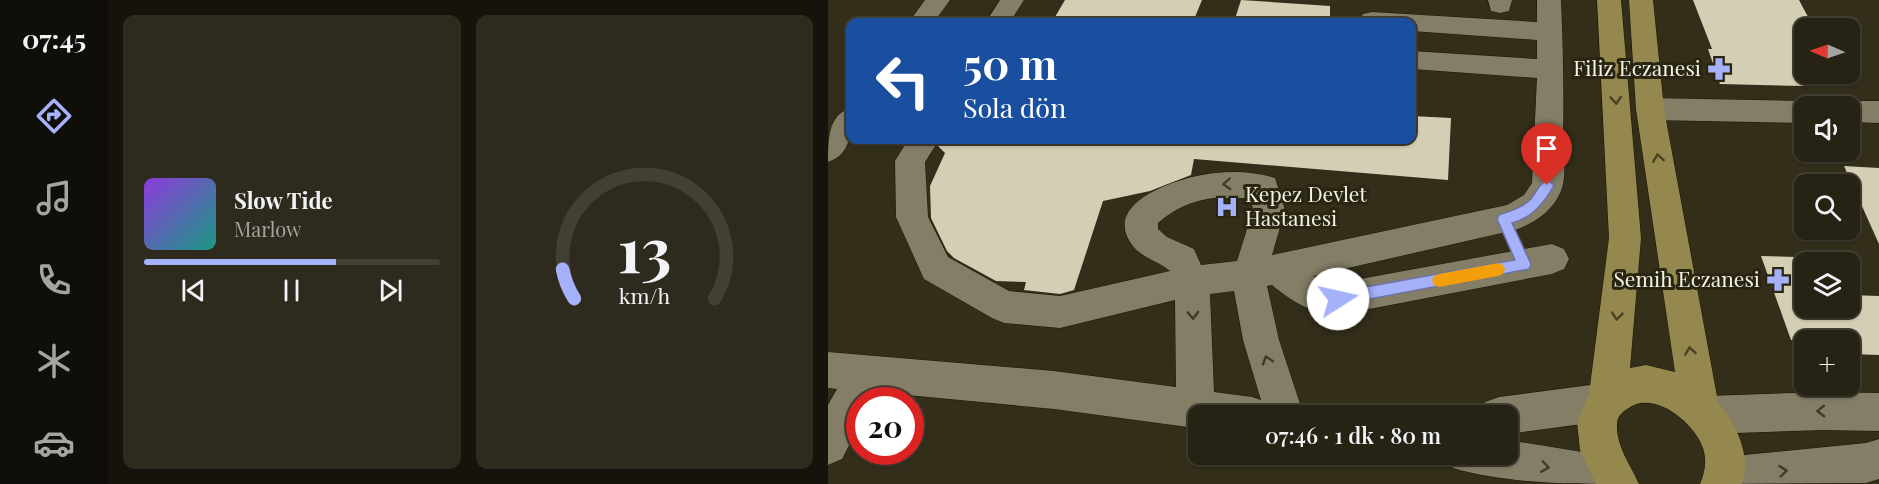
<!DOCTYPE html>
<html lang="tr">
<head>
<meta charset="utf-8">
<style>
  :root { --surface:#262214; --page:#2e2a1d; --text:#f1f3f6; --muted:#a4a4a0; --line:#423f34; --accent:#a6b1fc }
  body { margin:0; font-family:"Playfair Display",serif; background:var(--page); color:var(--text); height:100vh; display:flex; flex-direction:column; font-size:22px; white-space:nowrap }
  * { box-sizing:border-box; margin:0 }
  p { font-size:20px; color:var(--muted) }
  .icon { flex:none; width:33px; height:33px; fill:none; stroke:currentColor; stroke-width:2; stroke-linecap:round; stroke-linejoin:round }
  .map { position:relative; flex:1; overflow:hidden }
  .sheet { display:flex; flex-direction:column; gap:15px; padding:15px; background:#15130b; width:720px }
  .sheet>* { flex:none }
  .banner { position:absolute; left:18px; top:18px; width:570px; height:126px; border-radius:12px; box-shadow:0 2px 4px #0004,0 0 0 2px var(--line); background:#1a4fa0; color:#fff; overflow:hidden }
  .needle { width:39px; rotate:272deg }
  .controls { position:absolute; left:966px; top:18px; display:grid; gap:12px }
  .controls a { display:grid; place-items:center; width:66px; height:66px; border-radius:12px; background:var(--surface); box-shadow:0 2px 4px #0004,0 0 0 2px var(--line); font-size:30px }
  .speed { position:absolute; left:18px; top:387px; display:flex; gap:12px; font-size:30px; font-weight:700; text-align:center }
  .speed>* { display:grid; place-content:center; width:78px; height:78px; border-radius:50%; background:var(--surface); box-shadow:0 2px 4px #0004,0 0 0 2px var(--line); line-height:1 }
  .speed .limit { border:9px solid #d22; background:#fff; color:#111 }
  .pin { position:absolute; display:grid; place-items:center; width:51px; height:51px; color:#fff; margin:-62px -26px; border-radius:50% 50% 50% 0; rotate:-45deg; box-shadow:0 0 6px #0007 }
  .pin .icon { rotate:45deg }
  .me { position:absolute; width:66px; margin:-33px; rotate:80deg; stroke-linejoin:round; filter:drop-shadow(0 0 4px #0008) }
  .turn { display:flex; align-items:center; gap:21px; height:126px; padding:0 18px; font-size:27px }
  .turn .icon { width:78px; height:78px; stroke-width:2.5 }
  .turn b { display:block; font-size:42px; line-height:51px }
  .sheet .card { flex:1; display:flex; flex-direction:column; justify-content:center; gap:9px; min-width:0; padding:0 21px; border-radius:12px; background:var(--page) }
  .sheet .dial { align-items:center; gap:0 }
  .dial svg { height:156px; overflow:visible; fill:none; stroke:var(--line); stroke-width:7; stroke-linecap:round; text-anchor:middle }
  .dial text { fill:var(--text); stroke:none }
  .song { display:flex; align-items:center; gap:18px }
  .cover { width:72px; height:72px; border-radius:9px; background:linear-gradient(135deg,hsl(270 70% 55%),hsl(170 70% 35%)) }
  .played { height:6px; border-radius:3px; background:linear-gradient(90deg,var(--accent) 65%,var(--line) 65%) }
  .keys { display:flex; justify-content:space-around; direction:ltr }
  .sheet .tiles { flex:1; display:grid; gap:15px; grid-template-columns:repeat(2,1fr) }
  .trip { position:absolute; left:360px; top:405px; width:330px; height:60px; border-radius:12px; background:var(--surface); box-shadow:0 2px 4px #0004,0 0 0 2px var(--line); font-weight:600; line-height:60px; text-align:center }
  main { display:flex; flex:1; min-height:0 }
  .menu { display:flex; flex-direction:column; width:108px; justify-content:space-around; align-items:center; background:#0f0e08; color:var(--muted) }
  .menu .icon { width:42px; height:42px }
  .menu .on { color:var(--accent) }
  .menu b { font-size:27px; color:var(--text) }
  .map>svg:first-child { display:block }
  .building { fill:#d4ceb5 }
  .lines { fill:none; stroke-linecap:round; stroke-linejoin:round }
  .minor-casing { stroke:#1b1603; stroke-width:1 }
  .major-casing { stroke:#1b1603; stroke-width:1 }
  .minor { fill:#847e67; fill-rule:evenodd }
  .major { fill:#95884e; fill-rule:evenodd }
  .oneway { stroke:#494323 }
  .oneway2 { stroke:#403b26 }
  .route { fill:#a6b1fc; stroke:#6c73a4; stroke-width:1.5 }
  .slow { fill:#f59e0b }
  .labels { text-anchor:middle; stroke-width:6; stroke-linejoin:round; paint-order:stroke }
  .poi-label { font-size:21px; fill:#f4f2e5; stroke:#292510; text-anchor:end }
</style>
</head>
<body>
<main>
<nav class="menu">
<b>07:45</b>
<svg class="icon on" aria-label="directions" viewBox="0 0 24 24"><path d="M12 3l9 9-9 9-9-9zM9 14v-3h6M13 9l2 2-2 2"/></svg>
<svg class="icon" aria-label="music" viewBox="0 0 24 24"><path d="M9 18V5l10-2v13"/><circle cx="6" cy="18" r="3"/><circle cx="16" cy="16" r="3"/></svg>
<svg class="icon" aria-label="phone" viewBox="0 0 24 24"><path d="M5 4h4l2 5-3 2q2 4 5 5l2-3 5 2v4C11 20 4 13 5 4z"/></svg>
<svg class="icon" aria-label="climate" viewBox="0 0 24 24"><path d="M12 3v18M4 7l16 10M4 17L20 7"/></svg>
<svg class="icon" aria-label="car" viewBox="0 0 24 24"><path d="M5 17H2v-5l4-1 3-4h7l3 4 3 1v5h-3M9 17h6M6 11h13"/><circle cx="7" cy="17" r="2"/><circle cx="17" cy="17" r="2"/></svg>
</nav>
<section class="sheet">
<div class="tiles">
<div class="card">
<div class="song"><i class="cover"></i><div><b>Slow Tide</b><p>Marlow</p></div></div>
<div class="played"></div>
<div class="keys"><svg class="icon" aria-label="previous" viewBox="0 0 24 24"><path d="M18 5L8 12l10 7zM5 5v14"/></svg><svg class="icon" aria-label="pause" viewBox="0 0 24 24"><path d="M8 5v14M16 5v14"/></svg><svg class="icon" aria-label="next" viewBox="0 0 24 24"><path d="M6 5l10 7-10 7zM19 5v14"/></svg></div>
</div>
<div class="card dial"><svg viewBox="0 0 100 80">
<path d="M14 69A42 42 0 1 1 86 69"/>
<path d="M14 69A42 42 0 0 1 8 54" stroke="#a6b1fc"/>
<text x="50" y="56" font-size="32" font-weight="700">13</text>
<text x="50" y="72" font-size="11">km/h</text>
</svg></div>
</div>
</section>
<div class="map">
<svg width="1051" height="484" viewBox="0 0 1051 484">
  <rect width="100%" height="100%" fill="#332e1a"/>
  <!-- building -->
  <g class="building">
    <polygon points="237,0 374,0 365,22 224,22"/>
    <polygon points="413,0 502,6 502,22 406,22"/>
    <polygon points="865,0 971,0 986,28 976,28 976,86 892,84 880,49 884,49"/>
    <polygon points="584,116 623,118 620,180 366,159 363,175 322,191 275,201 246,290 232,294 196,290 198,282 168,281 126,258 119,251 103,218 102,186 117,153 110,146 113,140 584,140"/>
    <polygon points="1016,166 1051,168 1051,244"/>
    <polygon points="933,256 970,257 976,273 976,308 1022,308 1022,295 1051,296 1051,355 1022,354 1022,340 963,340"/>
  </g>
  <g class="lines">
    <!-- minor casing -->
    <g class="minor-casing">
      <g id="minor">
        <polygon points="97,0 122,0 106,22 81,22"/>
        <polygon points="172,0 196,0 182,22 158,22"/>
        <polygon points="660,0 684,0 681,11 672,13 663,11"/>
        <path d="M709,0H733C735,46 736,92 735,138C735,153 738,170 735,184C730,207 708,223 687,230L485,276L494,281L510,283L724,244L736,249L741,259L736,269L724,274L510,315C484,314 463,301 444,285L439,286L451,340L476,416H370V428H367L226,409L47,392L43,400H32V424L14,459L0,465V405L9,389L0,388V352L226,371L348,387L347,300L232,328L176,323L164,318L96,279L68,217L67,161L80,140H111L97,162L100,217L120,257L181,291L232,296L342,271C329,260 312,258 302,242C275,199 359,175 388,173C407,171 428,172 447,178L457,210L444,255L679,205L696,195L704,183L709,78L584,69V51L709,59V40L584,31V22H533L531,20L535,14L544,12L709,22ZM386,198H423L425,210L409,261L373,265L366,249L339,237L330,229V223C347,208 364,201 386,198ZM406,291L415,340L433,400L424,397L386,392L382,294Z"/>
        <polygon points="822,98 976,101 987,106 976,106 976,123 822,120 812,116 808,109 812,102"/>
        <polygon points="1022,101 1051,101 1051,123 1022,122 1022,106 1011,106"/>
        <path d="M22,108C24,130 24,154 0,162C0,139 0,116 22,108Z"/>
        <polygon points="777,383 791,388 796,402 791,416 777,421 680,434 680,416 652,416 657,402 671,397"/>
        <polygon points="995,392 1051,393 1051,431 995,430 878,434 864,429 859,415 864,401 878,396"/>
        <polygon points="1051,439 1051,479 1038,483 878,484 876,477 882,463 896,457 1038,443"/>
        <path d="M680,440L785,457L799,463L805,477L803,484C745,484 679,484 625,468L619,454H680Z"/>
      </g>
    </g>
    <!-- major casing -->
    <g class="major-casing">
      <path id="major" d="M769,0H793L813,238L802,368L818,365L847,372L808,109L801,0H825L836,109L890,402C908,425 924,454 914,484H872C877,473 879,460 875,448C866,422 825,389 799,409C793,413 789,417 789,424C788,446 802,464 811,484H768L752,450L749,422L761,394L781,238Z"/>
    </g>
    <!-- minor -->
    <use href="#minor" class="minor"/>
    <!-- major -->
    <use href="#major" class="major"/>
  </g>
  <!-- one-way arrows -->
  <defs><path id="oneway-chevron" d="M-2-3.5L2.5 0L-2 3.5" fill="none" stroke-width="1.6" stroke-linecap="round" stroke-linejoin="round" transform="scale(1.5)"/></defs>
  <g class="oneway">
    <use href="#oneway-chevron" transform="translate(788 100) rotate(86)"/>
    <use href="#oneway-chevron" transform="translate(830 158) rotate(-99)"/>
    <use href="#oneway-chevron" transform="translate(789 316) rotate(96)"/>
    <use href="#oneway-chevron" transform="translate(862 351) rotate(-99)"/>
  </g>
  <g class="oneway2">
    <use href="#oneway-chevron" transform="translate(399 184) rotate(177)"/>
    <use href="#oneway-chevron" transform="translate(365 315) rotate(88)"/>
    <use href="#oneway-chevron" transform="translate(439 360) rotate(-108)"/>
    <use href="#oneway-chevron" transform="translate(993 411) rotate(179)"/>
    <use href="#oneway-chevron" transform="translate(717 467) rotate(8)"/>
    <use href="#oneway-chevron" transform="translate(955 471) rotate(-6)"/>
  </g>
  <!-- route -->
  <path class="route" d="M719,180L726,185C717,202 704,218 684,223L703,264L701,269L510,305L505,303L503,299L505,294L510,292L687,260L669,219L671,215C682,211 694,208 703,199C709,192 711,183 719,180Z"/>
  <!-- slow -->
  <polygon class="slow" points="670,263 675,265 677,269 675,274 670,276 611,287 606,285 604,280 606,276 611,274"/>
  <!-- icons -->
  <defs>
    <g id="pharmacy-bare" transform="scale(1.8)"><path d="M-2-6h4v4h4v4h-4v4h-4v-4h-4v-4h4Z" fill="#a6b1fc" stroke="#292510" stroke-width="2.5" paint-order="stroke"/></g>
    <g id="hospital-bare" transform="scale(1.8)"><path d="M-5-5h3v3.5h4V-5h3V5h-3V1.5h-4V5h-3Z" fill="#a6b1fc" stroke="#292510" stroke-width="2.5" paint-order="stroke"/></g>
  </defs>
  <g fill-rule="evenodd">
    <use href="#pharmacy-bare" x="891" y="69"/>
    <use href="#hospital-bare" x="399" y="207"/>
    <use href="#pharmacy-bare" x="950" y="280"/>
  </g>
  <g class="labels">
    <!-- poi labels -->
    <g class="poi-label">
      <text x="873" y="76">Filiz Eczanesi</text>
      <text x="417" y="202" text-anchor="start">Kepez Devlet<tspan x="417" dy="24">Hastanesi</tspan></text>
      <text x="932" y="287">Semih Eczanesi</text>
    </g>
  </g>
</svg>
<div class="controls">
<a><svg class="needle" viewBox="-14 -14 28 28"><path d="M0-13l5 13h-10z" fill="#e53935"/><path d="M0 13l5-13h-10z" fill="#a4a4a0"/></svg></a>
<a><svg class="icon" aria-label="sound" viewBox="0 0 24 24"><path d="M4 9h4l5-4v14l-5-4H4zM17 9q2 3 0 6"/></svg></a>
<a><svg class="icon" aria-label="search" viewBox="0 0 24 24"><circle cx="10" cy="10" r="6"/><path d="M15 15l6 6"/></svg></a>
<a><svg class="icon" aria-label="layers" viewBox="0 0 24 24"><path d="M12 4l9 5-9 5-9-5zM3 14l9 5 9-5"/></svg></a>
<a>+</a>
</div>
<div class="speed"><div class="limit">20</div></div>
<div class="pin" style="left:719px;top:185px;background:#d93025"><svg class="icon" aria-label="arrive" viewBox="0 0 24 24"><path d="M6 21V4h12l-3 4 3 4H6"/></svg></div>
<svg class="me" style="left:510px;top:299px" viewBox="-20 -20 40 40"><circle r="19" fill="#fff"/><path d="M0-13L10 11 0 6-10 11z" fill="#a6b1fc"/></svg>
<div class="trip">07:46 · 1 dk · 80 m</div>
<div class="banner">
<div class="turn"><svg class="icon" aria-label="left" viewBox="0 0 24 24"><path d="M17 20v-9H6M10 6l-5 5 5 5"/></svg><div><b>50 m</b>Sola dön</div></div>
</div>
</div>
</main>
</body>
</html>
